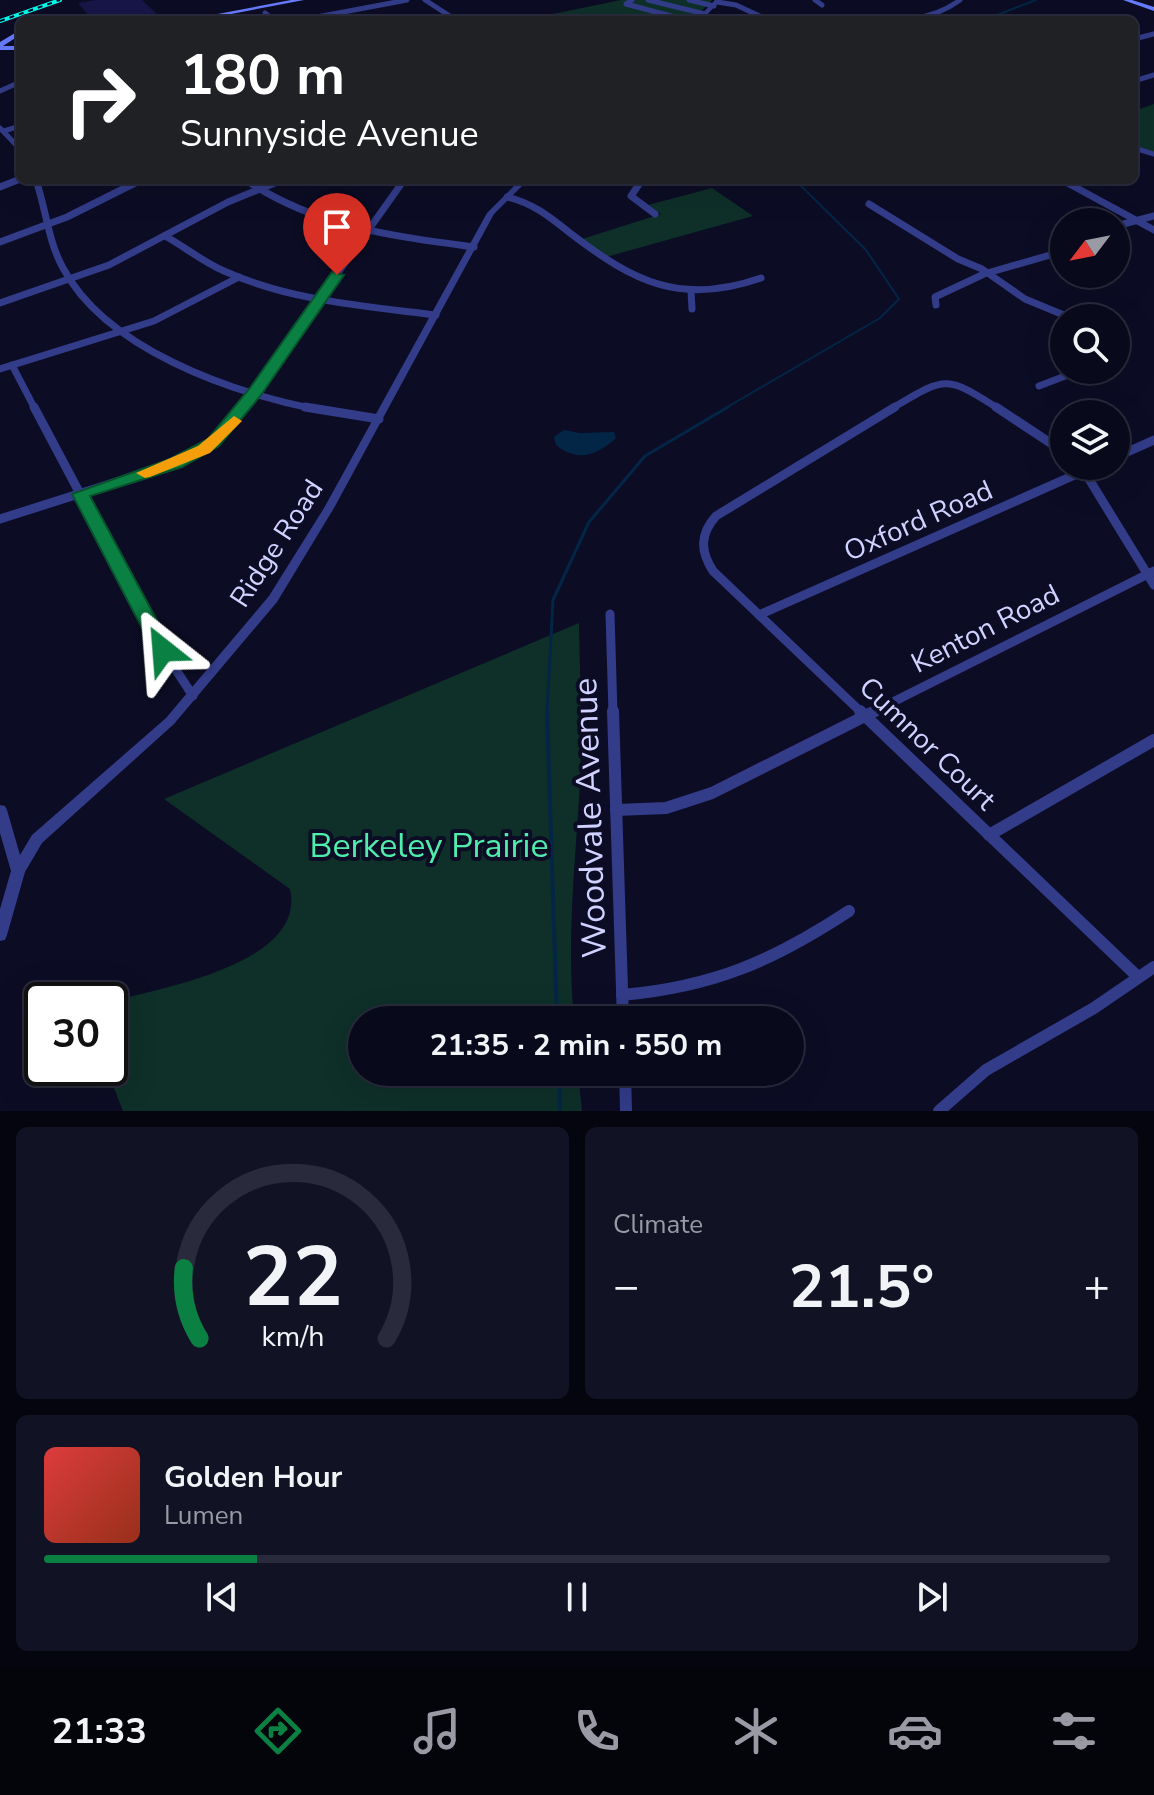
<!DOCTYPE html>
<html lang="en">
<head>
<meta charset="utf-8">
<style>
  :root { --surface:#09091c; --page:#121225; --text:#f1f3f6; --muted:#999aa3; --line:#292a3b; --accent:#0b8043 }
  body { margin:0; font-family:"Nunito Sans",sans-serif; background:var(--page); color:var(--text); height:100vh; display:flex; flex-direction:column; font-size:30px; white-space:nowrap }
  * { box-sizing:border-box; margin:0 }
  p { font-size:26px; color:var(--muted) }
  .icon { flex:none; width:44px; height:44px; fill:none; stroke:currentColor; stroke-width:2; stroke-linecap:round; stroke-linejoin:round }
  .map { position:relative; height:1111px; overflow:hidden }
  .side { display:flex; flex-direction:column; gap:16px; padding:16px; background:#05050f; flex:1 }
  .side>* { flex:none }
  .banner { position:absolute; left:16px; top:16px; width:1122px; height:168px; border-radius:12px; box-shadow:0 8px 32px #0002,0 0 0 2px var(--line); background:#202124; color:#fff; overflow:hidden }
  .needle { width:52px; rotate:238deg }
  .controls { position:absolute; left:1050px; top:208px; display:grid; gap:16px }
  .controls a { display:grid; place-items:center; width:80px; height:80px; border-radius:50%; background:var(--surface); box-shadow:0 8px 32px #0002,0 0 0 2px var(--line); font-size:40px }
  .speed { position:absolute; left:24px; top:982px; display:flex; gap:16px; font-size:40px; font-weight:700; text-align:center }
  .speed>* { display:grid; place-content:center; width:104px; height:104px; border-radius:50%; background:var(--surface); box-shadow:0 8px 32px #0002,0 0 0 2px var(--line); line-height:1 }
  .speed .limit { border:4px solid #111; border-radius:12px; background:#fff; color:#111 }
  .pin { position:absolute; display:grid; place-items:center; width:68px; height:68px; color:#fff; margin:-82px -34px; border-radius:50% 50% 50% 0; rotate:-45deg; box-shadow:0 0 8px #0007 }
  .pin .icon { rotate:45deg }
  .me { position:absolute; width:88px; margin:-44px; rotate:332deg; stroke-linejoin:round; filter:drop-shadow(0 0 6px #0008) }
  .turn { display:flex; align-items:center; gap:28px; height:168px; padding:0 32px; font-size:36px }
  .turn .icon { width:104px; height:104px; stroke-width:2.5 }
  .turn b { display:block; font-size:56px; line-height:68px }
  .big { font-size:60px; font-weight:700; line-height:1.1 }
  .side .card { flex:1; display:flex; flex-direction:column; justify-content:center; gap:12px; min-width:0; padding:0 28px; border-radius:12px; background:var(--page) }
  .side .dial { align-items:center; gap:0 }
  .dial svg { height:208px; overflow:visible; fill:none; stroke:var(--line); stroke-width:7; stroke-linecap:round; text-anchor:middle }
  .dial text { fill:var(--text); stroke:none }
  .song { display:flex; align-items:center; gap:24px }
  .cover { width:96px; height:96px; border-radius:12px; background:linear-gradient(135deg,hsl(0 70% 55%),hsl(10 70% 35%)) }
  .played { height:8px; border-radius:4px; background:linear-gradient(90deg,var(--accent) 20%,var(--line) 20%) }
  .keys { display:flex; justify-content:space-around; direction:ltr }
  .heat { display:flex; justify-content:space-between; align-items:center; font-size:44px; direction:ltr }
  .side .tiles { flex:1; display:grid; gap:16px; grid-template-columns:1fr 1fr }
  .card:last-child { grid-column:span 2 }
  .trip { position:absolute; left:348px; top:1006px; width:456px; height:80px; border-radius:40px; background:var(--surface); box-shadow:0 8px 32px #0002,0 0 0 2px var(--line); font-weight:700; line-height:80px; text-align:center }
  .tab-bar { display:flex; height:128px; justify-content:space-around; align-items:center; background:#04040b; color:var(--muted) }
  .tab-bar .icon { width:56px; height:56px }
  .tab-bar .selected { color:var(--accent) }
  .tab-bar b { font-size:36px; color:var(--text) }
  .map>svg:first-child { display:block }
  .green { fill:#0e3029 }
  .water { fill:#042646 }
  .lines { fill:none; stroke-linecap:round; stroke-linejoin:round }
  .stream-far2 { stroke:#042646; stroke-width:2 }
  .stream-far1 { stroke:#042646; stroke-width:3 }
  .stream { stroke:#042646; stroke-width:4 }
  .building { fill:#181648 }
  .minor-far3 { stroke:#323c89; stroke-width:5 }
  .minor-far2 { stroke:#323c89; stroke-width:7 }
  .minor-far1 { stroke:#323c89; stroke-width:9 }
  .minor { stroke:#323c89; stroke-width:12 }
  .tertiary { fill:#323c89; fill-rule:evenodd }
  .secondary { fill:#677bff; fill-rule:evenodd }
  .rail-casing { stroke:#00fbec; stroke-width:4 }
  .rail { stroke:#0c0c25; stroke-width:2; stroke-dasharray:5; stroke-linecap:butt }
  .route { fill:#0b8043; stroke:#07532c; stroke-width:2 }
  .slow { fill:#f59e0b }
  .labels { text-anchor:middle; stroke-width:8; stroke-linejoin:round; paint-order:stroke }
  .street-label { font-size:28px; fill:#d0d2ff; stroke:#0c0c25 }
  .near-street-label { font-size:34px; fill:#d0d2ff; stroke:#0c0c25 }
  .near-park-label { font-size:34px; fill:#4fecac; stroke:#0c0c25 }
</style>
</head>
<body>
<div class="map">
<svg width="1154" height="1111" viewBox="0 0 1154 1111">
  <rect width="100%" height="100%" fill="#0c0c25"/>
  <!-- green -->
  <g class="green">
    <polygon points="621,0 712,0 693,20 524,20"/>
    <polygon points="1154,104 1154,152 1134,146 1134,111"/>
    <polygon points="712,188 753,216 606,257 582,239 661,214 648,205"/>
    <path d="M579,623C580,681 583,741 579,800C574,874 567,946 574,1020H362V1072H578L582,1111H123L106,1068H110V1002C160,988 307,964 290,889L164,799Z"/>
  </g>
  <!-- water -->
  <path class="water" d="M564,430L580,433L614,432L616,438C597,455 578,463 556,445L554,437Z"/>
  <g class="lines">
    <!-- stream-far2 -->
    <g class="stream-far2">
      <polyline points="984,20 1036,0"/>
      <polyline points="724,409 880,318 899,299 866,250 795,180"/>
    </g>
    <!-- stream-far1 -->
    <polyline class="stream-far1" points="547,713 553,600 589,522 645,456 728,407"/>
    <!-- stream -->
    <g class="stream">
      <polyline points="547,711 557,1020"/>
      <polyline points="559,1072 560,1111"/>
    </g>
  </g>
  <!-- building -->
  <polygon class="building" points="96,0 142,0 158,15 129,20 91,18 78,3"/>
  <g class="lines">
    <!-- minor-far3 -->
    <g class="minor-far3">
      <polyline points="425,0 456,20"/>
      <polyline points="632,0 626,4 686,20"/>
      <polyline points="648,0 705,14"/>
      <polyline points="689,0 714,6"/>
      <polyline points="815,0 822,5"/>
      <polyline points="717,2 736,5 768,20"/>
      <polyline points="265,13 273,20"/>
      <path d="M862,17C895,24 933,20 960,0"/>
      <polyline points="301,20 407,0"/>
      <polyline points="1134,39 1154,34"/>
      <polyline points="1134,81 1154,75"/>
      <polyline points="0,91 20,82"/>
      <polyline points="0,128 20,149"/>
      <polyline points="4,131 20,126"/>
      <polyline points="1134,148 1154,154"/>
    </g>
    <!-- minor-far2 -->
    <g class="minor-far2">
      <path d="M36,180C46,209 48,241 63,268C106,349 230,392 315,409"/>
      <path d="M246,180C315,227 393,236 474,247"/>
      <polyline points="642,180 631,196 655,214"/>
      <polyline points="1062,180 1154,230"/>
      <polyline points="0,187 20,179"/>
      <path d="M507,197C533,203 550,217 570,233C634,282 681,306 761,278"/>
      <polyline points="869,204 958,259 982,269 1025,299 1071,318"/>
      <polyline points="1116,226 1154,216"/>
      <path d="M165,236C185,247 203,262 224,271C291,301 364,306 436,315"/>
      <polyline points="0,242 67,217 141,180"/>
      <polyline points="691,291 692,309"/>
      <polyline points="0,303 109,265 228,202 282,180"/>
      <polyline points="936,305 935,297 984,274 1064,251"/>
      <polyline points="1116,344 1122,349 1122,354 1116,357"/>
      <polyline points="12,365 35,409"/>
      <polyline points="0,369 154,321 239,277"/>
      <polyline points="1039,386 1081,370"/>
      <polyline points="241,409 404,180"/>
      <path d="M891,409C945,377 945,374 999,409"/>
    </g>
    <!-- minor-far1 -->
    <g class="minor-far1">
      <polyline points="34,407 163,650 193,696"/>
      <polyline points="305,407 379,419"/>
      <polyline points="996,407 1064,452"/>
      <polyline points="1116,457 1154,440"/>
      <polyline points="1081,466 1154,585"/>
      <polyline points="0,519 176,463 213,443 242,407"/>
      <polyline points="610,614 613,713"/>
      <polyline points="759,615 1095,466"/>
      <path d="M862,713L713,571C700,551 700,534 716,516L895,407"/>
      <polyline points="871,713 1154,571"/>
    </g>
    <!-- minor -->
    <g class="minor">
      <polyline points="613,711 623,1020"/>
      <polyline points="860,711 1138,977"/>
      <polyline points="616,810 666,808 712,793 875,711"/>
      <polyline points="989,835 1154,740"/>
      <path d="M622,995C713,987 773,961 849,911"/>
      <polyline points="625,1072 626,1111"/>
      <polyline points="939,1111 986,1070 1094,1008 1154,967"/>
    </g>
    <!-- tertiary -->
    <g class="tertiary">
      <polygon points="715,0 721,0 702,20 696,20"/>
      <polygon points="520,180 528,180 494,214 334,508 277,602 174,724 42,843 25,872 7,935 5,940 0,941 0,909 11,871 0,833 0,805 5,806 7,810 20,855 32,835 166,718 269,596 324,508 487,213"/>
    </g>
    <!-- secondary -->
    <g class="secondary">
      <polygon points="291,0 304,0 200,20 186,20"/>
      <polygon points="1123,0 1132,0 1154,7 1154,11"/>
      <polygon points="20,30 20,35 3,46 20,46 20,50 0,50 0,42"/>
    </g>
    <!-- rail casing -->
    <g class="rail-casing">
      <polyline id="rail" points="0,21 60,0"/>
    </g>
    <!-- rail -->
    <use href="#rail" class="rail"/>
  </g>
  <!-- route -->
  <polygon class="route" points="332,272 344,275 261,395 219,446 182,467 90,496 173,650 163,657 156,655 72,494 170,459 208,439 250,388"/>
  <!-- slow -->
  <polygon class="slow" points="234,416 242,421 210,453 150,477 145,478 136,473 198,446"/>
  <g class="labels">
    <!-- street labels -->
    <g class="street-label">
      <text transform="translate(918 520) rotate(-24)" y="10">Oxford Road</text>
      <text transform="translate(276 543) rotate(-57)" y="10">Ridge Road</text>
      <text transform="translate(985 628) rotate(-27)" y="10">Kenton Road</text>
      <text transform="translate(928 743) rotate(44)" y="10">Cumnor Court</text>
    </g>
    <!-- near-street labels -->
    <g class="near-street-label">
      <text transform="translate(589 818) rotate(-92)" y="12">Woodvale Avenue</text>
    </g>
    <!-- near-park labels -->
    <g class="near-park-label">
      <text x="429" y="857">Berkeley Prairie</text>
    </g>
  </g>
</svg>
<div class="controls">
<a><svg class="needle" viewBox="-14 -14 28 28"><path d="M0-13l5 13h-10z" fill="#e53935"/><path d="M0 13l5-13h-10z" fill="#999aa3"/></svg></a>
<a><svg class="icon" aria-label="search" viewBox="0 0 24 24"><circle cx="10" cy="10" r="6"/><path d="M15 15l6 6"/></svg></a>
<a><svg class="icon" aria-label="layers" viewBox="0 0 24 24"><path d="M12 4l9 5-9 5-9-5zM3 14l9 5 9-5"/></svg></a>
</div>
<div class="speed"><div class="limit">30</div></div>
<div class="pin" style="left:337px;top:275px;background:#d93025"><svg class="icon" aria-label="arrive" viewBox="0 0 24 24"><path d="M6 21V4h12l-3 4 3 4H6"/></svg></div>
<svg class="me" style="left:163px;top:650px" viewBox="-20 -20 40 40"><path d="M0-17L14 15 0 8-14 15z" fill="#0b8043" stroke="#fff" stroke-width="4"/></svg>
<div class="trip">21:35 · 2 min · 550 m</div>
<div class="banner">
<div class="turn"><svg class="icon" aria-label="right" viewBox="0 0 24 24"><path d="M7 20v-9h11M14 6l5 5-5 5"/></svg><div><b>180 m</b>Sunnyside Avenue</div></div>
</div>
</div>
<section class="side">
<div class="tiles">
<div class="card dial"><svg viewBox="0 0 100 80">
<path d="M14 69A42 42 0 1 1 86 69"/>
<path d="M14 69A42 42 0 0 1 8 42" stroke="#0b8043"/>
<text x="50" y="56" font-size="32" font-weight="700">22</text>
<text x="50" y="72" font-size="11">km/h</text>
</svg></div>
<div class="card"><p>Climate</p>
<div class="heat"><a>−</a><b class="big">21.5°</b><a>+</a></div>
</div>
<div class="card">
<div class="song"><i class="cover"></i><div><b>Golden Hour</b><p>Lumen</p></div></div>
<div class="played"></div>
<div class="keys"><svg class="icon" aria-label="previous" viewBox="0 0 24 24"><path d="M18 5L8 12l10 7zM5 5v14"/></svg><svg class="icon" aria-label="pause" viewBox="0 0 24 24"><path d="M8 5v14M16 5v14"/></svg><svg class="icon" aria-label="next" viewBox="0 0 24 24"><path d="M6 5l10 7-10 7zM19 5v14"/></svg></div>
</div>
</div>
</section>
<nav class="tab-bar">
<b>21:33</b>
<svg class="icon selected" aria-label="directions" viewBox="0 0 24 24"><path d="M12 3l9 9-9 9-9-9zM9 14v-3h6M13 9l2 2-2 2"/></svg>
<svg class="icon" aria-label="music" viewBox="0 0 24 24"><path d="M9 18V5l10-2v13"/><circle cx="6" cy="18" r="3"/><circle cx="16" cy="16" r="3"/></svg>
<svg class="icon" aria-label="phone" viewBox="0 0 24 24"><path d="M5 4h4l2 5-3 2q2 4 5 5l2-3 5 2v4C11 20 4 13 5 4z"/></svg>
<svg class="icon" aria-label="climate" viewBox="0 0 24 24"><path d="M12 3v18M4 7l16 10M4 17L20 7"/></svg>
<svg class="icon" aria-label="car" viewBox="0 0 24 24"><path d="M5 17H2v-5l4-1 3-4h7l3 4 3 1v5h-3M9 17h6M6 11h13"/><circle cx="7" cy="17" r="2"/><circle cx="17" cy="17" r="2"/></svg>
<svg class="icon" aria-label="filters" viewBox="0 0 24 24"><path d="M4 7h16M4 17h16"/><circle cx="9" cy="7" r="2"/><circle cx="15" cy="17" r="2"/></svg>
</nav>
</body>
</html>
